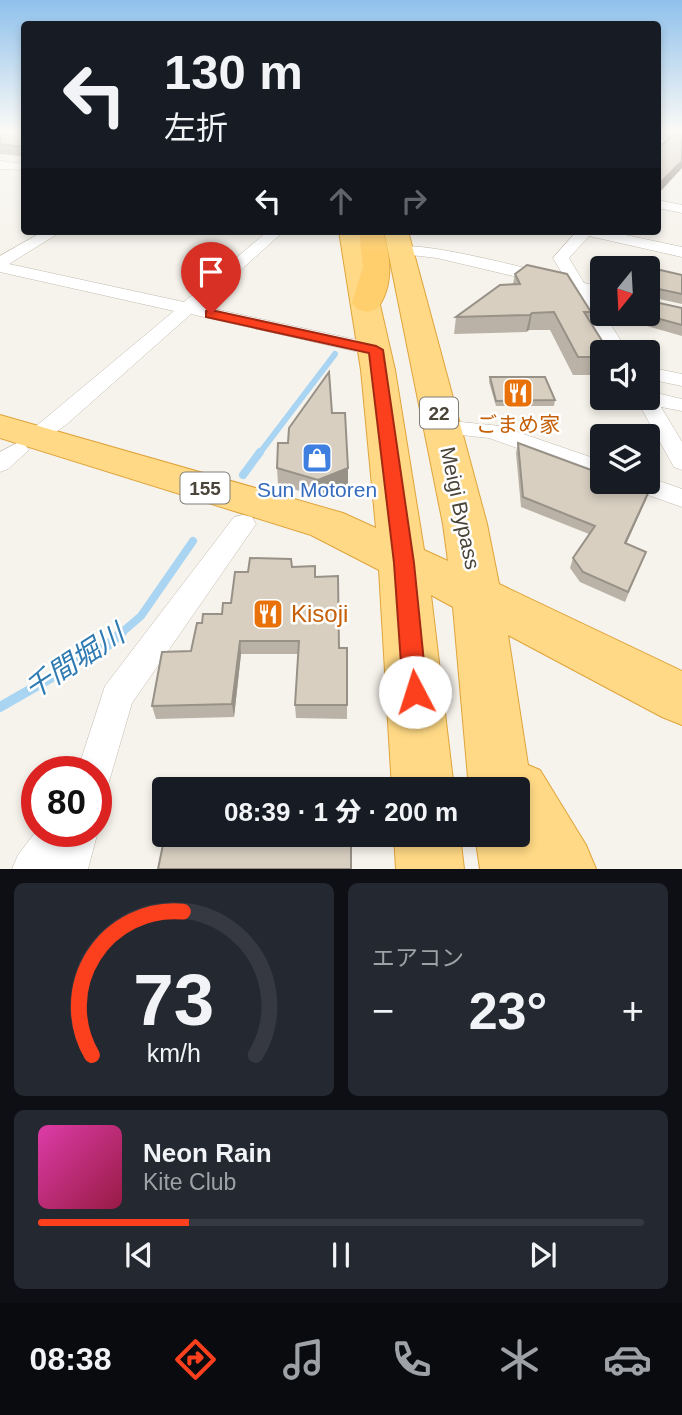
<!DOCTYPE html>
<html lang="ja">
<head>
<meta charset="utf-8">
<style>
  :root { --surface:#171b24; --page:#242831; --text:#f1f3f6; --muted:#9ea1a6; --line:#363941; --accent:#fc3f1d }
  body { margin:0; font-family:Helvetica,"Noto Sans JP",sans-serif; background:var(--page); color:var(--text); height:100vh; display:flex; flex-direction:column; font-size:26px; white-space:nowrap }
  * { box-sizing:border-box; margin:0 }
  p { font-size:23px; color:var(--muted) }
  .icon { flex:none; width:38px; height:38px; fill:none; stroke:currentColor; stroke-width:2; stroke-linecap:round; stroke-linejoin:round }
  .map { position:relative; height:869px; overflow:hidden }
  .side { display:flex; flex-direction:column; gap:14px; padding:14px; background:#0d0f14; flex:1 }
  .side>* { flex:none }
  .hud { position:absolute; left:21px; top:21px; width:640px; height:214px; border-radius:7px; box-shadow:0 4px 10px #0003; background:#171b24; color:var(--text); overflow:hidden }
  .needle { width:46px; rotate:198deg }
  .tools { position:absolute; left:590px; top:256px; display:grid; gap:14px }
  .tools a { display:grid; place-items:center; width:70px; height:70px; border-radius:7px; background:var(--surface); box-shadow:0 4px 10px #0003; font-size:35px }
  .speed { position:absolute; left:21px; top:756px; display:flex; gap:14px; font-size:35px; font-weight:700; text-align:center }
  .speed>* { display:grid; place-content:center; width:91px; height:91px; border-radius:50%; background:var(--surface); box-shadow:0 4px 10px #0003; line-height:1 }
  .speed .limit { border:10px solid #d22; background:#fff; color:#111 }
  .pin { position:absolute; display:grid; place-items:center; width:60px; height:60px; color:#fff; margin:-72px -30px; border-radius:50% 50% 50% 0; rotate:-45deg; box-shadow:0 0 7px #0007 }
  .pin .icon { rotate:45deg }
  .me { position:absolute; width:77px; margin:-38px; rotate:355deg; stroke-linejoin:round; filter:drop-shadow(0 0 5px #0008) }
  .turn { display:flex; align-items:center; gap:24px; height:147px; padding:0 28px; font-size:32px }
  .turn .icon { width:91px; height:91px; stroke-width:2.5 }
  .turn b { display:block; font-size:49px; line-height:60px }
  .lanes { display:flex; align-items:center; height:66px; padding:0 28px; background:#0003; justify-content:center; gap:35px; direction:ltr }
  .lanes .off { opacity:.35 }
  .big { font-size:52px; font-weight:800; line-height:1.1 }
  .side .tile { flex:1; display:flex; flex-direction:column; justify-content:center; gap:10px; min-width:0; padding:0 24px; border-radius:10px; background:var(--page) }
  .side .dial { align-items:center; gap:0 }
  .dial svg { height:182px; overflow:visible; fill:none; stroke:var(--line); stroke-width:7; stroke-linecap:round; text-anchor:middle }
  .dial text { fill:var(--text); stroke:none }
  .song { display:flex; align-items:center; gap:21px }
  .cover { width:84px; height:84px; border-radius:10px; background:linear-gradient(135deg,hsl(320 70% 55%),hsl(340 70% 35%)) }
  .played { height:7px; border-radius:4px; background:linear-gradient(90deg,var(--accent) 25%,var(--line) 25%) }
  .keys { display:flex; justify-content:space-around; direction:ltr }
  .heat { display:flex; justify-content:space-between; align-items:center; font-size:38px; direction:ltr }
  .side .tiles { flex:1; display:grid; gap:14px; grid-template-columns:1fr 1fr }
  .tile:last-child { grid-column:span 2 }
  .trip { position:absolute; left:152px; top:777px; width:378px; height:70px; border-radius:7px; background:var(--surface); box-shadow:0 4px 10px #0003; font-weight:800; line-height:70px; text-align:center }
  .dock { display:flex; height:112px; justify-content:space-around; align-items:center; background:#090b0e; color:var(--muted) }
  .dock .icon { width:49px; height:49px }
  .dock .active { color:var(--accent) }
  .dock b { font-size:32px; color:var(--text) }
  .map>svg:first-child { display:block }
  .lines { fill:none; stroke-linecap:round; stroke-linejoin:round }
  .stream-far2 { stroke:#a9d4f2; stroke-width:6 }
  .stream-far1 { stroke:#a9d4f2; stroke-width:8 }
  .stream { stroke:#a9d4f2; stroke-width:10 }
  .minor-casing { stroke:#c2bbae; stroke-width:1 }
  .tertiary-casing { stroke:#c2bbae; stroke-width:2 }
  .trunk-casing { stroke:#e0a43c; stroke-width:2 }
  .motorway-casing { stroke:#e0a43c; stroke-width:2 }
  .minor { fill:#fff; fill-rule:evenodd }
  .tertiary { fill:#fff; fill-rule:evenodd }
  .trunk { fill:#ffd985; fill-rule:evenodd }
  .motorway { fill:#ffcf6e; fill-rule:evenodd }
  .wall { fill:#bab2a6 }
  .shaded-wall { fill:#979187 }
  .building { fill:#d8cfc1; stroke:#979187; stroke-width:2 }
  .route { fill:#fc3f1d; stroke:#a42913; stroke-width:2 }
  .labels { text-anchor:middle; stroke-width:5; stroke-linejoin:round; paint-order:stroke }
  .shield { fill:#fff; stroke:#817c74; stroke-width:2 }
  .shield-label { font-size:19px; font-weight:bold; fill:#4b4439 }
  .food-label { font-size:21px; fill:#c56008; stroke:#fff }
  .shop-label { font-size:21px; fill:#366cbe; stroke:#fff }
  .street-label { font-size:21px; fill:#4b4439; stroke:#fff }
  .near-food-label { font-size:24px; fill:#c56008; stroke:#fff; text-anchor:start }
  .near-water-label { font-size:28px; font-style:italic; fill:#2e7ab2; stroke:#fff }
</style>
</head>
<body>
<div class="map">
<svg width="682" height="869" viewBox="0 0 682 869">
  <rect width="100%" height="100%" fill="#f6f3ec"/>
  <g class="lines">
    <!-- stream-far2 -->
    <polyline class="stream-far2" points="259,454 335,354"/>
    <!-- stream-far1 -->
    <g class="stream-far1">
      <polyline points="243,475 260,452"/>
      <polyline points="120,634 141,616 193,541"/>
    </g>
    <!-- stream -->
    <polyline class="stream" points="0,707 108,645 122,632"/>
    <!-- minor casing -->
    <g class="minor-casing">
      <g id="minor">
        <polygon points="0,161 24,164 24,170 0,169"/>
        <polygon points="658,200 682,205 682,213 658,208"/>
        <polygon points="44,231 62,231 9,264 184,302 268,231 284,231 201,306 376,344 386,350 376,356 191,314 67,424 42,442 26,442 23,437 174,311 0,272 0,256"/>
        <path d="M577,231H607L682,247V257L589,236L569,258L584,283L602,287V297L592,295L628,352H608L572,290L437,258L402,254L394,249C408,236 540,272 565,278L553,258Z"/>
        <polygon points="648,367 682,374 682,386 648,379"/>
        <polygon points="648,391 682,399 682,411 661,407 682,442 682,470 674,467 635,397 648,397"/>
        <polygon points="442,420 500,426 602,461 602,478 489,438 434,432 431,427 434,422"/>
        <polygon points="17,443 25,445 29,450 8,469 0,472 0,452"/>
        <polygon points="648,477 682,489 682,507 625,487 622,481 648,481"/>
        <polygon points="243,515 252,517 256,524 132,703 108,785 96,789 96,772 77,772 105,686 234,517"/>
        <polygon points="96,826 98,831 88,869 12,869 18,855 37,830 96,831"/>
      </g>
    </g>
    <!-- tertiary casing -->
    <g class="tertiary-casing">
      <polygon id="tertiary" points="658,130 682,130 682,138 659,133"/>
    </g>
    <!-- trunk casing -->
    <g class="trunk-casing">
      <g id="trunk">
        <polygon points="339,231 363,231 395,370 424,550 448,561 443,524 384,231 408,231 487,524 499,584 682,671 682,725 662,717 508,635 528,765 540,770 586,845 596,869 480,869 475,835 518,835 518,789 469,789 453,607 431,595 454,789 392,789 379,570 311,535 0,438 0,415 343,513 376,528 361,370"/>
        <polygon points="394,835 460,835 464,869 396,869"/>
      </g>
    </g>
    <!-- motorway casing -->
    <g class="motorway-casing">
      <path id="motorway" d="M359,231H383C391,257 394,286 377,309L367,312L357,309L352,303L363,267Z"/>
    </g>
    <!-- minor -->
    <use href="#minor" class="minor"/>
    <!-- tertiary -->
    <use href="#tertiary" class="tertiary"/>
    <!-- trunk -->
    <use href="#trunk" class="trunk"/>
    <!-- motorway -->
    <use href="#motorway" class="motorway"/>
  </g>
  <!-- wall -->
  <g class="wall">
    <polygon points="0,130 24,130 24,161 23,161 21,156 0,154"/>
    <polygon points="648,268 682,275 682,304 650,297 650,301 682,308 682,336 608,315 607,313 648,313"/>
    <polygon points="515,274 591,312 589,320 602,352 602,375 573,375 550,330 529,330 526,332 454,334 456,317 513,284"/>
    <polygon points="490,377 555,400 554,406 496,406 489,382"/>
    <polygon points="332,413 348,485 318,497 278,484 277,468"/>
    <polygon points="518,443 649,491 626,544 646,552 625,602 580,582 570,568 573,558 589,534 521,507 516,453"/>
    <polygon points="292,567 315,577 339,648 347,648 347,719 296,718 295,705 298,654 241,654 234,717 156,719 152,706 191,651 202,623 222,614 231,603 248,572"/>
  </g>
  <!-- shaded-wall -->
  <g class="shaded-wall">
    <polygon points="661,130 663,130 662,136 658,141 658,134"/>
    <polygon points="682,161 682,168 658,194 658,185"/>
    <polygon points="532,313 529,330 526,332 530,315"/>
    <polygon points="348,468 348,485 318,497 318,480"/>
    <polygon points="649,491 646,500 622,553 625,543"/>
    <polygon points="240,641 241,654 234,717 232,704"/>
  </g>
  <!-- building -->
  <g class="building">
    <polygon points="0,130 24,130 24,147 0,144"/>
    <polygon points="678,130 682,130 682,161 658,185 658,134 659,144 663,144"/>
    <polygon points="630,263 682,275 682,294 649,287 650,301 682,308 682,325 638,313 648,313 648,268 627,268"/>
    <polygon points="527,265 567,274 591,312 584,312 609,352 602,352 602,357 578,357 554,312 532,313 530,315 456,317 500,285 520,284 515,274"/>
    <polygon points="329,372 332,413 345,413 348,468 318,480 277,468 278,443 288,443 289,428"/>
    <polygon points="490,377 545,377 555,400 496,401"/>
    <polygon points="518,443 602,474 602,481 623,481 649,491 625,543 646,552 628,592 583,572 573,558 595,526 523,497"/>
    <polygon points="250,558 291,559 292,567 315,566 315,577 338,576 339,648 347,648 347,705 295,705 299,641 240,641 232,704 152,706 162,652 191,651 197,623 202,623 203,614 222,614 223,603 231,603 235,572 248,572"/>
    <polygon points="351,783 351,789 173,789 174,784"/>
    <polygon points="165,835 351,835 351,869 158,869"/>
  </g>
  <!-- sky -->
  <linearGradient id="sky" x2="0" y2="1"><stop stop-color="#8fc1ec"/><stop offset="0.52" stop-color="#fbfaf6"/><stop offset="1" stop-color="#fbfaf6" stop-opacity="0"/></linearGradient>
  <rect width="682" height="252" fill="url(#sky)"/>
  <!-- route -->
  <polygon class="route" points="211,310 376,346 383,350 414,563 427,692 423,699 415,702 407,699 403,692 394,563 369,353 206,317 206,311"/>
  <!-- icons -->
  <defs>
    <g id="restaurant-square" transform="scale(1.575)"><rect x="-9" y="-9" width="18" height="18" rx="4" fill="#e8710a" stroke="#fff"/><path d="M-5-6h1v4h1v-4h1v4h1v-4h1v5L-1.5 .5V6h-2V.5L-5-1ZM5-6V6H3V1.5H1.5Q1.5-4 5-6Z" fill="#fff"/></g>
    <g id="shop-square" transform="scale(1.575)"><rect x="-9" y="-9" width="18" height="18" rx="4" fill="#3f7fe0" stroke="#fff"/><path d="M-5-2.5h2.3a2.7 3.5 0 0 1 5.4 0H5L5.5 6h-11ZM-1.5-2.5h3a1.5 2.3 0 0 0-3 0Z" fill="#fff"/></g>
  </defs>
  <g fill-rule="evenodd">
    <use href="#restaurant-square" x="518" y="393"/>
    <use href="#shop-square" x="317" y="458"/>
    <use href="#restaurant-square" x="268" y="614"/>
  </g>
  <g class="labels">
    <!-- shield labels -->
    <g class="shield">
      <rect x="420" y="397.5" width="38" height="31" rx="5"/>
      <rect x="180.5" y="472.5" width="49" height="31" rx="5"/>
    </g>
    <g class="shield-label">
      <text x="439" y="420">22</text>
      <text x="205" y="495">155</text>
    </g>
    <!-- food labels -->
    <g class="food-label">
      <text x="518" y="432">ごまめ家</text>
    </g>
    <!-- shop labels -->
    <g class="shop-label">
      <text x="317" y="497">Sun Motoren</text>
    </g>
    <!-- street labels -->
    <g class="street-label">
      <text transform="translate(460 508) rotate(78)" y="7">Meigi Bypass</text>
    </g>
    <!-- near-food labels -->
    <g class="near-food-label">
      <text x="291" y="622">Kisoji</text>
    </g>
    <!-- near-water labels -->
    <g class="near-water-label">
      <text transform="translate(74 661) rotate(-33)" y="10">千間堀川</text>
    </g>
  </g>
</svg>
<div class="tools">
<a><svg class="needle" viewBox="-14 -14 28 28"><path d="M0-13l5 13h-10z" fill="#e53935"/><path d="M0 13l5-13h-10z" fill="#9ea1a6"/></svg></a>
<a><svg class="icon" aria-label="sound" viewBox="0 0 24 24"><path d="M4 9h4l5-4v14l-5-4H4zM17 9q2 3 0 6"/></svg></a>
<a><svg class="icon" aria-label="layers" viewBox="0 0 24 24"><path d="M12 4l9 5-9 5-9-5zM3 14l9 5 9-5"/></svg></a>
</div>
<div class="speed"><div class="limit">80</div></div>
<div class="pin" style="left:211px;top:314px;background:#d93025"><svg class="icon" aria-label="arrive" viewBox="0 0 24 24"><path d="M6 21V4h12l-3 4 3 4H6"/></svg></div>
<svg class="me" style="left:415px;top:692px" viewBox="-20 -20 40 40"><circle r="19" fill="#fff"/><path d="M0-13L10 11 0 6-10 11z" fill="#fc3f1d"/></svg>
<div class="trip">08:39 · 1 分 · 200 m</div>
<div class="hud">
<div class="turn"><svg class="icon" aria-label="left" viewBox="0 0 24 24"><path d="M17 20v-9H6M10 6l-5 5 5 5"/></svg><div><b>130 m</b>左折</div></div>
<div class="lanes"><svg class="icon" aria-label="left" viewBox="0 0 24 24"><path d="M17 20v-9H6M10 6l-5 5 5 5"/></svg><svg class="icon off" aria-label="ahead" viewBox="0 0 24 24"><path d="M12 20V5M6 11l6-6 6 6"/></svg><svg class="icon off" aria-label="right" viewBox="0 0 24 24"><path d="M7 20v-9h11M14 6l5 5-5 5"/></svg></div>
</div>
</div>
<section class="side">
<div class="tiles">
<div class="tile dial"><svg viewBox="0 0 100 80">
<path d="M14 69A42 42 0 1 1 86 69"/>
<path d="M14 69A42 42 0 0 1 54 6" stroke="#fc3f1d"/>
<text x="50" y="56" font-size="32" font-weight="700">73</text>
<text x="50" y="72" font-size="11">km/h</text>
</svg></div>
<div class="tile"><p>エアコン</p>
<div class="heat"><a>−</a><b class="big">23°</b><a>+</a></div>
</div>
<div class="tile">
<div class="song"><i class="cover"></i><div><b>Neon Rain</b><p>Kite Club</p></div></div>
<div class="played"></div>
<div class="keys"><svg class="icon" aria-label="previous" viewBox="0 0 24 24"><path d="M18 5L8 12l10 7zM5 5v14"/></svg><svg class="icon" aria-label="pause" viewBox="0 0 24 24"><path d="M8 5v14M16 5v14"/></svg><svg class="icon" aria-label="next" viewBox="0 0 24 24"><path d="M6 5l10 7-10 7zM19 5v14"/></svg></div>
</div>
</div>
</section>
<nav class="dock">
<b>08:38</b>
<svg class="icon active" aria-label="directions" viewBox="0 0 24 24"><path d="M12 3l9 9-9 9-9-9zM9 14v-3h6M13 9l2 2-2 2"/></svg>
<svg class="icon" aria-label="music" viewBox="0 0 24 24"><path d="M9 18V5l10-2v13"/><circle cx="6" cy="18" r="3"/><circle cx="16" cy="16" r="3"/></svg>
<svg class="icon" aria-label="phone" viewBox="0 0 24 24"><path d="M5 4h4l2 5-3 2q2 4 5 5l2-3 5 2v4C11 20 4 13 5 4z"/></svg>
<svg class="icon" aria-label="climate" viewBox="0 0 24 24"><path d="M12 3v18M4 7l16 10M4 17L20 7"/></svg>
<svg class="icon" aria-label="car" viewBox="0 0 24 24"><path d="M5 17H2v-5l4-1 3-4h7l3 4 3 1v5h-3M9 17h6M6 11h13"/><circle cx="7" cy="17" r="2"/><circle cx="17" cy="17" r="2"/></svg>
</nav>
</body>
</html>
